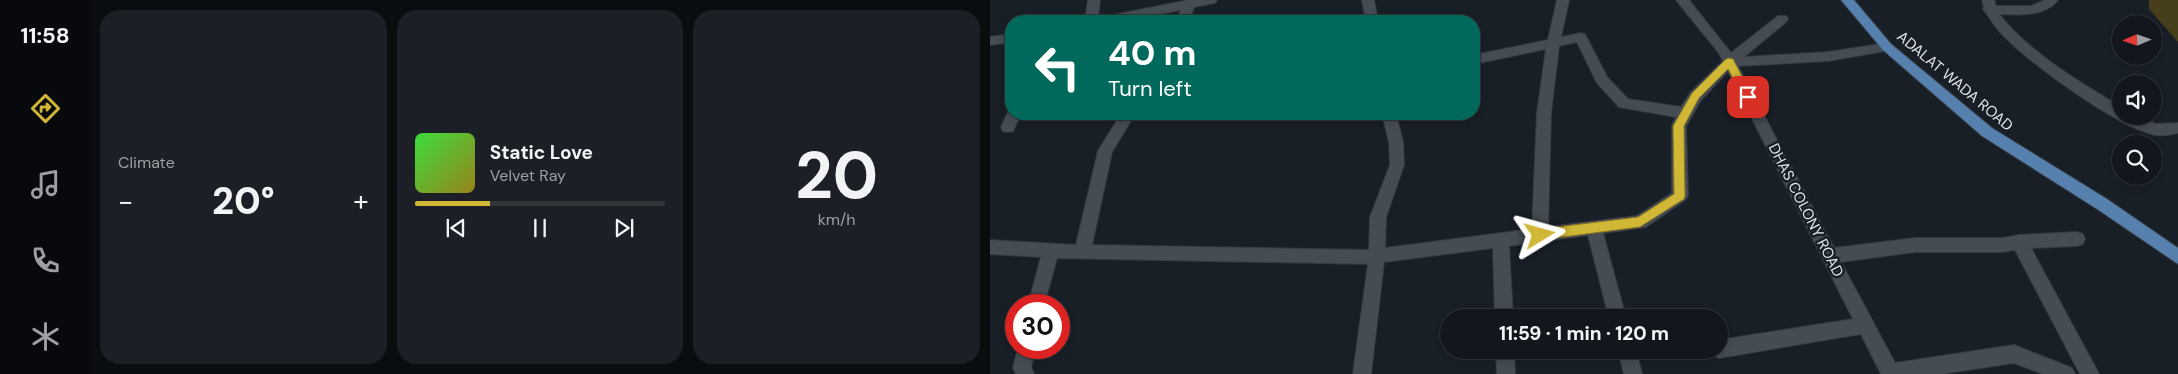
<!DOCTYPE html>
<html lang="en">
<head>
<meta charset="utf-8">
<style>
  :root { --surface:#13171d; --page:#1c2026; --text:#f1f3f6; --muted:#9d9fa4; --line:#32363b; --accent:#d1b736 }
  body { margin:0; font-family:"DM Sans",sans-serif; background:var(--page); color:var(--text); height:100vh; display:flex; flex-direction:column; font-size:19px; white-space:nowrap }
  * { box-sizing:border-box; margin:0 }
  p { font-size:16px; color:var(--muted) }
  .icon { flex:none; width:28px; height:28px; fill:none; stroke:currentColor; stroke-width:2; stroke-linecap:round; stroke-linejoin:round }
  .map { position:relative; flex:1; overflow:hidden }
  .panel { display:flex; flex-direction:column; gap:10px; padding:10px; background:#0a0d10; width:900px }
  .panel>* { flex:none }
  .banner { position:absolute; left:15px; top:15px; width:475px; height:105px; border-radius:20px; box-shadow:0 2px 8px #0003,0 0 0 1px var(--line); background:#00695c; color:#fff; overflow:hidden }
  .needle { width:32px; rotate:268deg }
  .tools { position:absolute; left:1122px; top:15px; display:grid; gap:10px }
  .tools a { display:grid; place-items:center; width:50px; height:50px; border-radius:50%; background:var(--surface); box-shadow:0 2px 8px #0003,0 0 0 1px var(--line); font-size:25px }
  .speed { position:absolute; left:15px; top:294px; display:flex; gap:10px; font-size:25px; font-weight:700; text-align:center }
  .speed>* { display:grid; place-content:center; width:65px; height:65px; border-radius:50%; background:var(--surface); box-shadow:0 2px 8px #0003,0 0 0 1px var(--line); line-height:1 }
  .speed .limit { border:8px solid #d22; background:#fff; color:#111 }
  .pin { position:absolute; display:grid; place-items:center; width:42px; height:42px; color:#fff; margin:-21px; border-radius:10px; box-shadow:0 2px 8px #0006 }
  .me { position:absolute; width:55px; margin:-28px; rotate:82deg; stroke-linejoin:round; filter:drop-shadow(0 0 4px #0008) }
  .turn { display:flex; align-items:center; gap:18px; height:105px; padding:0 20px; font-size:22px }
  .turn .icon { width:65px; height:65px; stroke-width:2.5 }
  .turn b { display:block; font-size:35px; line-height:42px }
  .big { font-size:38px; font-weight:800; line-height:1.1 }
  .panel .widget { flex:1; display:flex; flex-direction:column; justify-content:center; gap:8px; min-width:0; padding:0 18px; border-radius:20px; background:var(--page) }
  .panel .dial { align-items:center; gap:0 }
  .dial b { font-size:65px; line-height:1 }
  .song { display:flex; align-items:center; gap:15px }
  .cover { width:60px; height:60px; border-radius:8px; background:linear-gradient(135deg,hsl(120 70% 55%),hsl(50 70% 35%)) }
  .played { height:5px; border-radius:2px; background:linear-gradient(90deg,var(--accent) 30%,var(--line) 30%) }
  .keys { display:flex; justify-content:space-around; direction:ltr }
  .heat { display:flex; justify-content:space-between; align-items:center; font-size:28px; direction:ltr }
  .panel .tiles { flex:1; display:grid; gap:10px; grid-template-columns:repeat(3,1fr) }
  .trip { position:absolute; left:450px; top:309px; width:288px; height:50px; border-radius:25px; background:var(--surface); box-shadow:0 2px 8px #0003,0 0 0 1px var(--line); font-weight:800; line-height:50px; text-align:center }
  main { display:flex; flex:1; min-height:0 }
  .menu { display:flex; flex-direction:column; width:90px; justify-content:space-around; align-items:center; background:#08090c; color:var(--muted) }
  .menu .icon { width:35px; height:35px }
  .menu .active { color:var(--accent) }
  .menu b { font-size:22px; color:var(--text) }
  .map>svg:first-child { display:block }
  .green { fill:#473f1b }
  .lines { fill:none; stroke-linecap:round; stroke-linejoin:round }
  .minor-casing { stroke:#353a40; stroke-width:2 }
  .major-casing { stroke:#353a40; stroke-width:2 }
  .minor { fill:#454c54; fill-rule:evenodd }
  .major { fill:#5680ad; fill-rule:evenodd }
  .route { fill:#d1b736; stroke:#887723 }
  .labels { text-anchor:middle; stroke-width:5; stroke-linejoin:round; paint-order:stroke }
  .street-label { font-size:15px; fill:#e4e8ed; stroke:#191f27 }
</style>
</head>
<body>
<main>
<nav class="menu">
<b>11:58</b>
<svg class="icon active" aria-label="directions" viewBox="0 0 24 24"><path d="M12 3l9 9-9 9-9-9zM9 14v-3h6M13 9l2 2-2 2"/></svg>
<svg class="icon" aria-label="music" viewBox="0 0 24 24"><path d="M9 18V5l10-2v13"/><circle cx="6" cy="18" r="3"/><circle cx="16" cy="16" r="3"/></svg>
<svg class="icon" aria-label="phone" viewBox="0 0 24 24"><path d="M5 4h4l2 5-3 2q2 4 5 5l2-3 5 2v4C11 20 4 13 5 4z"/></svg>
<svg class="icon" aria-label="climate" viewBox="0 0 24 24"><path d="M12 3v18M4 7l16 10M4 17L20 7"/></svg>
</nav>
<section class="panel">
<div class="tiles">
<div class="widget"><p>Climate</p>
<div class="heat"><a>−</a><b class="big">20°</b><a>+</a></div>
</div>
<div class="widget">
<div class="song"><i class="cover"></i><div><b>Static Love</b><p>Velvet Ray</p></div></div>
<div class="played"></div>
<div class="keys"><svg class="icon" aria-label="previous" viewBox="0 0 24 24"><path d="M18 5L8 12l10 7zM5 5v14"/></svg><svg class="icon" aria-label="pause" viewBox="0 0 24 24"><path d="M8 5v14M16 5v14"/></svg><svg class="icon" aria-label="next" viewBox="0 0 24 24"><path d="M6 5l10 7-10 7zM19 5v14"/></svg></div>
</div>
<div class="widget dial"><b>20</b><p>km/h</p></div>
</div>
</section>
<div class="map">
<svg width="1188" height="374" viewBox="0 0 1188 374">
  <rect width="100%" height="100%" fill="#191f27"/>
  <!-- green -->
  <polygon class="green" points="1159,0 1188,0 1188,42 1159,9"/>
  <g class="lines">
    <!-- minor casing -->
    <g class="minor-casing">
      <g id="minor">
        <polygon points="98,0 110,0 108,18 199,0 227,0 225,3 204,7 199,21 187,21 191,10 131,21 95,21"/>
        <polygon points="372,0 384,0 388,21 376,21"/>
        <path d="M567,0H579L571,37L591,33L595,34L617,77L638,99L691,107L701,92L733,61L729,53L686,0H699L741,53L788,16H796L798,19L796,22L754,57L838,52L897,43L901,44L903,47L901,50L838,61L748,66L844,248L925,238H1012L1029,235L1087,232L1093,234L1095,239L1093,244L1087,246L1041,248L1109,374H1090L1025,250L1012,252H925L851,262L905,363L1024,345L1082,368L1085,374H1053L1024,363L951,374H891L871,334L729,358L723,355L721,350H729V340L863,319L738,71L711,100L696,126L698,196L695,200L656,227L613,233L636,318H619L598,235L519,246L523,318H505L503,248L394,262L381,374H363L378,264L67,258L54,305H38L51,257L0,254V240L86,245L108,151L131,114H145L122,152L102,245L379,250L380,217L400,165L399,142L392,114H406L413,142L414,165L396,217L395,248L542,229L547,113L556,49L484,64V55L558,40ZM587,42L607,83L629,107L686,117L682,126V193L647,216L558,227L561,113L569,46Z"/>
        <path d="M992,0H1004L1006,6H1041L1055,0H1068C1055,17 1028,15 1009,14C1041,54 1088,81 1131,107V116H1147L1166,124L1188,123V133C1180,135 1173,136 1165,135C1129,128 1037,62 1011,33C1004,26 999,16 993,9L994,7Z"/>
        <polygon points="21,34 21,42 0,45 0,37"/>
        <polygon points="19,110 21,110 21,114 31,114 23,131 18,132 13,131 11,127"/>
        <polygon points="28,348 46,348 41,367 44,374 26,374 23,368"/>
        <polygon points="506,350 524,350 525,374 507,374"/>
        <polygon points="628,350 646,350 652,374 634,374"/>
      </g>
    </g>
    <!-- major casing -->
    <g class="major-casing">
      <polygon id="major" points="851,0 864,0 901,44 1002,128 1117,199 1188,248 1188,264 1107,209 992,136 893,50"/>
    </g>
    <!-- minor -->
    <use href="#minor" class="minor"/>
    <!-- major -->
    <use href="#major" class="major"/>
  </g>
  <!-- route -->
  <polygon class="route" points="739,58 743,59 763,97 761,100 754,100 738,69 709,98 694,126 695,196 694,199 650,227 550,240 546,238 544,235 546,231 550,229 648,217 684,194 683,126 702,93 736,59"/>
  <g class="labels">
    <!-- street labels -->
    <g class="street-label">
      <text transform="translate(965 81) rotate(40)" y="5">ADALAT WADA ROAD</text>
      <text transform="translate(816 210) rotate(63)" y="5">DHAS COLONY ROAD</text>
    </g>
  </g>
</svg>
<div class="tools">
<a><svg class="needle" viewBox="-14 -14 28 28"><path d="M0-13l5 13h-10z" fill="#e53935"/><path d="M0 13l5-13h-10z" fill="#9d9fa4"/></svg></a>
<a><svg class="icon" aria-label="sound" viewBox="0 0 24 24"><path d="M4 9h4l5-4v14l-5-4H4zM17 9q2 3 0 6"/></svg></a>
<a><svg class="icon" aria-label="search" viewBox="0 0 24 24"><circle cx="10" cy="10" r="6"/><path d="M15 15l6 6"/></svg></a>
</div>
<div class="speed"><div class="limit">30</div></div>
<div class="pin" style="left:758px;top:97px;background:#d93025"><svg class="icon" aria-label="arrive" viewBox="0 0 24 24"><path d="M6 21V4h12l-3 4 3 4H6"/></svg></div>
<svg class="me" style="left:550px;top:235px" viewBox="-20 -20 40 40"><path d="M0-17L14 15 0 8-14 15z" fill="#d1b736" stroke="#fff" stroke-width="4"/></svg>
<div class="trip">11:59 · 1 min · 120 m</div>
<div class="banner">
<div class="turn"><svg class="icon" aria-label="left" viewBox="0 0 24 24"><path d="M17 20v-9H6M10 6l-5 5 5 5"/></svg><div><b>40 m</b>Turn left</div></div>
</div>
</div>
</main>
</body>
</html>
